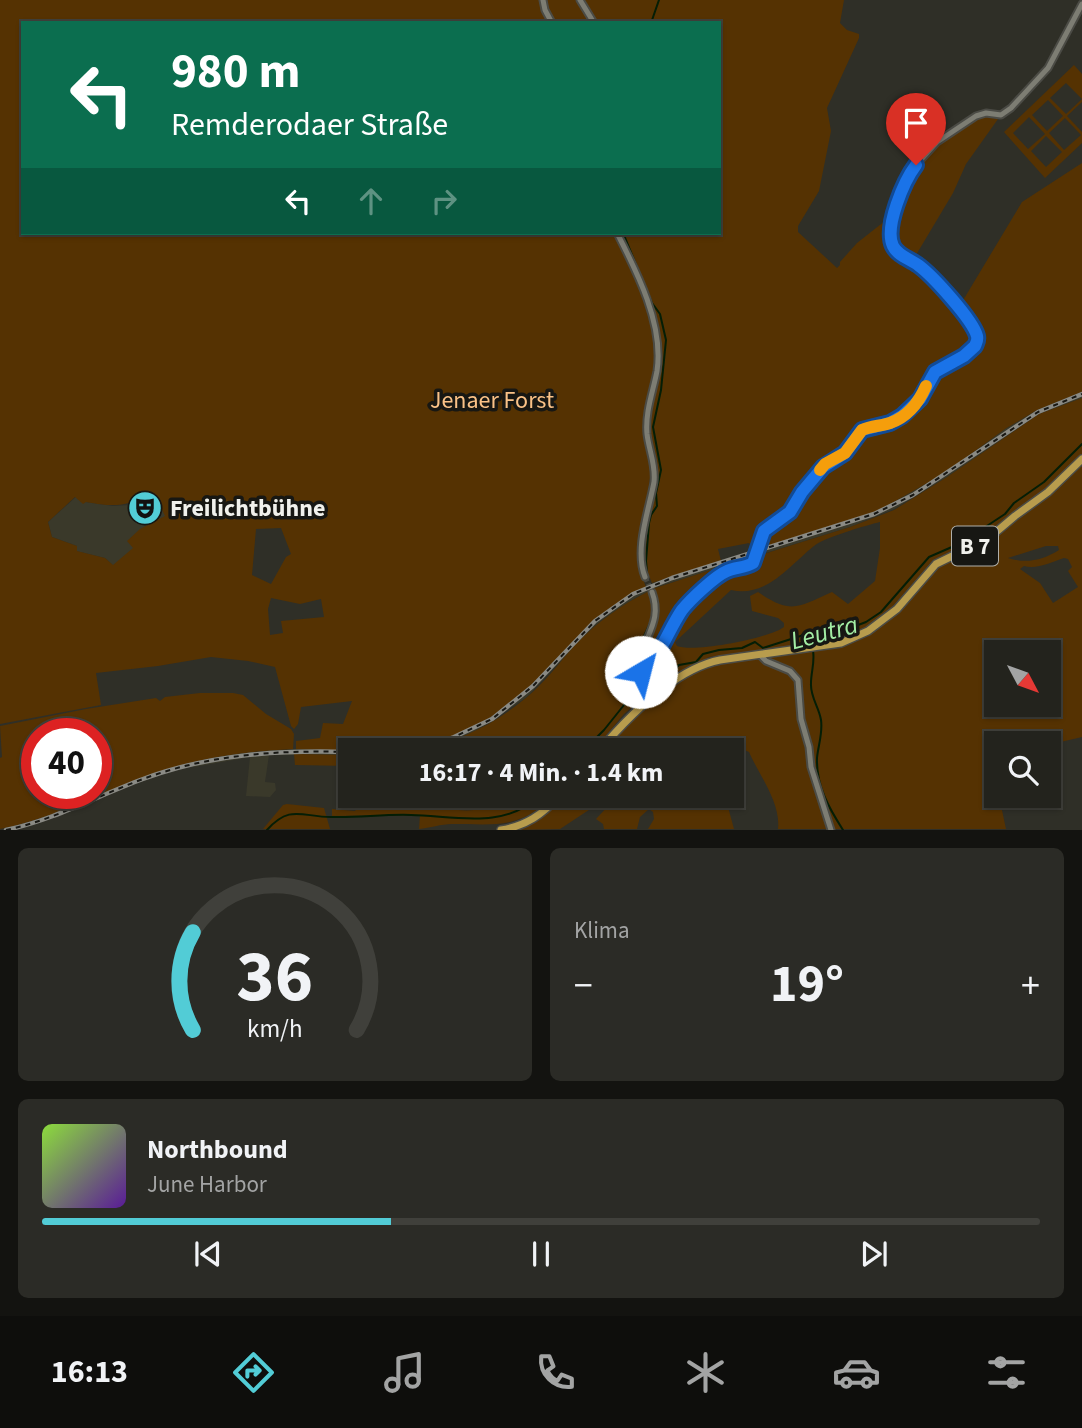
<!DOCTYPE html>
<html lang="de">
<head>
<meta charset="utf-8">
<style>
  :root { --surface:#23231d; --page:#2b2b26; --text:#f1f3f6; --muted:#a3a4a4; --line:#40403b; --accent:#52ccd6 }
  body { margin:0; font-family:"Source Sans 3",sans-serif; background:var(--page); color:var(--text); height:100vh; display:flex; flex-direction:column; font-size:26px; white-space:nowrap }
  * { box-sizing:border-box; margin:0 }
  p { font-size:23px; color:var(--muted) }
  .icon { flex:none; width:38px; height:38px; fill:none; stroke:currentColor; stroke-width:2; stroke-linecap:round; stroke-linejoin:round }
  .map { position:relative; height:830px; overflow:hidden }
  .side { display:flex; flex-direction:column; gap:18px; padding:18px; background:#131310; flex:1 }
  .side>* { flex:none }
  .hud { position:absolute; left:21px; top:21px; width:700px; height:214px; border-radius:0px; box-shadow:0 2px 5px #0004,0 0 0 2px var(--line); background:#0b6e4f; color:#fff; overflow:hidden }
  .needle { width:46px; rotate:131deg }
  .controls { position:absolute; left:984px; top:640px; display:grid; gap:14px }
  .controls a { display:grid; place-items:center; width:77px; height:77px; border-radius:0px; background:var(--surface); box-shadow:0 2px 5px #0004,0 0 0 2px var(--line); font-size:35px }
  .speed { position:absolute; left:21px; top:718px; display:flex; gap:14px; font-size:35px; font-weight:700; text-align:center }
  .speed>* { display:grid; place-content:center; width:91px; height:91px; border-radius:50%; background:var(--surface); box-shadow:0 2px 5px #0004,0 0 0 2px var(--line); line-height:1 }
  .speed .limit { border:10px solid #d22; background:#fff; color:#111 }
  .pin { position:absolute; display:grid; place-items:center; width:60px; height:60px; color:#fff; margin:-72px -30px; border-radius:50% 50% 50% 0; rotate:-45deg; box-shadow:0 0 7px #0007 }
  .pin .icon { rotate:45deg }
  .me { position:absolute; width:77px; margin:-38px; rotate:37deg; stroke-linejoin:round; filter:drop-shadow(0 0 5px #0008) }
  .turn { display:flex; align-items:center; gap:24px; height:147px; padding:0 35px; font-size:32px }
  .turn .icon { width:91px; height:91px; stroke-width:2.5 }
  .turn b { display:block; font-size:49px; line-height:60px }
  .lanes { display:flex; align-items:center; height:66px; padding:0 35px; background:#0003; justify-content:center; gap:35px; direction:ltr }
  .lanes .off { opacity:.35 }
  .big { font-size:52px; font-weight:700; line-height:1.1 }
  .side .card { flex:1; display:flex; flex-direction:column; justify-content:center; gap:10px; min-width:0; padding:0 24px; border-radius:10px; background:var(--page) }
  .side .dial { align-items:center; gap:0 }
  .dial svg { height:182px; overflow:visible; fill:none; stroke:var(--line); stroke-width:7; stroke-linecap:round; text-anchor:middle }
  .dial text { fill:var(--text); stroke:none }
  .song { display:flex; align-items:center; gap:21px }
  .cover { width:84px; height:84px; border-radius:10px; background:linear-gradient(135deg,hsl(90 70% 55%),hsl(270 70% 35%)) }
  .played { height:7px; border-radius:4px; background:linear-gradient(90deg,var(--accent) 35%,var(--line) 35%) }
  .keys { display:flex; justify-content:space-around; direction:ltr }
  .heat { display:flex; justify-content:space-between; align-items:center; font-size:38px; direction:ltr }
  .side .tiles { flex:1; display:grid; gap:18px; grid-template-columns:1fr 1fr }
  .card:last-child { grid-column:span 2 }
  .trip { position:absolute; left:338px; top:738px; width:406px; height:70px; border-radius:0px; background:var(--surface); box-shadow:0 2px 5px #0004,0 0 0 2px var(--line); font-weight:700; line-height:70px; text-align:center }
  .tab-bar { display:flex; height:112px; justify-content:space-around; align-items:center; background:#0e0e0c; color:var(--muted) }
  .tab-bar .icon { width:49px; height:49px }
  .tab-bar .active { color:var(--accent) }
  .tab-bar b { font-size:32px; color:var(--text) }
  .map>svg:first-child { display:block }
  .built { fill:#3a392a }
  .green { fill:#553202; fill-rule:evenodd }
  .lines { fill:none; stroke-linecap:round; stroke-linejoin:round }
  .stream { stroke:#041e06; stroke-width:2 }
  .secondary-tunnel { stroke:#4c4c45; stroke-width:5; stroke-dasharray:5 2.5; stroke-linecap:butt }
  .secondary-casing { stroke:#4b4b45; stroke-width:9 }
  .primary-casing { stroke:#4b4b45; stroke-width:10 }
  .secondary { stroke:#7d7d73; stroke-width:5 }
  .primary { stroke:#b89c4d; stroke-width:7 }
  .rail-casing { stroke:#8a8a84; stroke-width:4.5 }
  .rail { stroke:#171713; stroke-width:2; stroke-dasharray:5; stroke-linecap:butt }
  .secondary-bridge-casing { stroke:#4b4b45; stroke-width:9; stroke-linecap:butt }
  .secondary-bridge { stroke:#7d7d73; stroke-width:5 }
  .route-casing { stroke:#114b97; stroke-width:18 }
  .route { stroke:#1a73e8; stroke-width:12 }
  .slow { stroke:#f59e0b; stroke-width:12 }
  .labels { text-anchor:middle; stroke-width:7; stroke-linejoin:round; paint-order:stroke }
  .shield { fill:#171713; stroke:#b0b0ab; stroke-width:2 }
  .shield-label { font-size:23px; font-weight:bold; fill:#f1f1ec }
  .park-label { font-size:24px; fill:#fac287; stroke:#171713 }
  .poi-label { font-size:24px; font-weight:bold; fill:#f1f1ec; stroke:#171713; text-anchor:start }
  .water-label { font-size:26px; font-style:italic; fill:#a3eda4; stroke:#171713 }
</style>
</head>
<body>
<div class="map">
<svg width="1082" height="830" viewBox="0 0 1082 830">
  <rect width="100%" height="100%" fill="#2f2f27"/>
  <!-- built -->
  <g class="built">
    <polygon points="1082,392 1082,398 1039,414 947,477 894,509 850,527 660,586 635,598 603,619 589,631 527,697 474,732 434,747 415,751 350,751 350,755 269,755 265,782 275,783 276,790 270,797 246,796 250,757 194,767 193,762 241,753 295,749 344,751 453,736 472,728 492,717 524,693 586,627 633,593 658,581 874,513 945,473 1005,429 1037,410"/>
    <polygon points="155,495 179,509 141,543 118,570 105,558 76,551 77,546 52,537 48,522 76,497 86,502 113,506 129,505"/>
  </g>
  <!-- green -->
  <g class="green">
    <path d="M0,0H541L550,23H23V233H719V23H597L582,0H844L840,23L847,30L859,34V38L827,108L831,131L819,191L798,226V232L837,268L840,265V262L857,243L890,217L888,232L890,245L885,246L910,269L914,263C934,283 970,314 975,342L967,353L934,371L919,399L894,420L861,429L849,448L829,461L792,509L766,528L757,543L752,546L749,543L718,549L721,561L652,583C647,571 643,560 644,546C646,521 660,493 651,469C648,504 632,554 646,587C599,610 573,643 537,679C463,755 394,752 296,749V741L320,738L323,723L343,724L352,701L301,707L298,724L294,729L291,726L275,667L248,661L211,657L158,666L96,673L101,705L0,724ZM155,495L165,516L140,529L127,541L133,548L113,565L105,558L77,551V546L52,537L48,522L75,497L83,504L86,502C119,508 124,505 155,495ZM281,528L291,554L286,557L271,584L252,575L256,529ZM271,598L300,604L321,599L324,617L281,621L283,633L270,635L268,609Z"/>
    <polygon points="545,0 579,0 593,23 554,23"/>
    <path d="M1074,65L1082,74V102L1067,116L1082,132V143L1045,178L1004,132ZM1066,83L1082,99L1066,114L1050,98ZM1048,100L1063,116L1047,131L1032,115ZM1029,117L1045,134L1028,149L1013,133ZM1065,118L1081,135L1064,150L1049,133ZM1046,136L1062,152L1046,167L1031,151Z"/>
    <path d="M981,115L998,119L966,164L953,193L916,255L921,263L913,259L914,255L911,259C904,255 898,252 895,244C883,219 914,167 932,150C947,136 964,126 981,115Z"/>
    <polygon points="1082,163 1082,392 1037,410 1005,429 945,473 874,513 758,550 763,535 787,516 824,467 846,454 854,445 858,435 871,428 891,424 913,409 931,378 977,347 978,336 966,314 973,310 964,310 959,307 1022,202"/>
    <path d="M1082,398V455L1045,489L986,535L933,560L893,606L866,628L825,642L709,657L654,690L645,677L682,611L703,596L724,573L744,568L757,556L850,527L894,510L947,477L1039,414ZM880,522V548L875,581L848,604L832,592C798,607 792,615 758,592L750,596L752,611L778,618L784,623V627C770,638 694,653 677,646L675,642L731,590C767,598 790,565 814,546C823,538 867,525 880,522Z"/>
    <path d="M1082,462V737L1048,745L996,744V758L992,757L996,778V796H999L1006,829H778C781,803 759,775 749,752L742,749L732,768V751H602C641,708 689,658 751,659C763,659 777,667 788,671L763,657L803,650L869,632L941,562L982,545ZM1046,546H1058L1059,550C1043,560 1027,564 1008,558ZM1064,558L1068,559L1072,567L1068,571L1078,587L1053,603L1040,583L1020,569L1024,566C1036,570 1052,562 1064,558ZM996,653H1048V705H996Z"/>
    <path d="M754,556L750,564C703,575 671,623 651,663L648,668L642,669L646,646L658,618L657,604L652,589Z"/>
    <path d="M649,591C668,626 620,650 650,692L624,714L593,751H415C457,742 494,725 527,697C545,682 559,663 575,645C597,622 621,605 649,591Z"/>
    <path d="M200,693H233L243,695L266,714L291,729L294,734L293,749C248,751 204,757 161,771C107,789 57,818 0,829V758L2,757L0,726L86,709L156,698L160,701L165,697ZM37,733H96V793H37Z"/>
    <polygon points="294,754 350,755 350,766 295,765"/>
    <path d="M468,796H553C520,830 495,824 452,824C441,824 430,828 419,829L420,815L332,816V809L355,811L357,808C362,808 369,809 374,807C384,804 394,796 405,797C431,799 455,817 482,808L475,799Z"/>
    <polygon points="562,796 725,796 734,829 648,829 654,819 653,812 649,809 640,817 637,829 604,829 603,824 596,819 610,804 604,800 560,829 510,830"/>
    <polygon points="287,804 324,808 330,829 263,829 283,805"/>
  </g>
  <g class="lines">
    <!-- stream -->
    <g class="stream">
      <polyline points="651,23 659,0"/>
      <polyline points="623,233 652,303 660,314 666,340 661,390 653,427 661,470 656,493 657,506 651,515 649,523 646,561 647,573"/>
      <polyline points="802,635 808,641"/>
      <path d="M813,651C815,662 811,672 811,683C810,697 819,707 821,720C823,733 818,746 817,758C816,786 829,808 843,830"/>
      <polyline points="628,697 634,658 650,623"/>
      <polyline points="583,751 604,730 628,700 670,674 679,665 696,662 703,654 719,650 742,648 755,642 763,648 835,625 853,627 866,622 881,612 929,557 961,543 1005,514 1014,503 1044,482 1082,444"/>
      <path d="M267,830C290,804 302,817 331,817C357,818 384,814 411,815C455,816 504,830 539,796"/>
    </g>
    <!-- secondary-tunnel -->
    <polyline class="secondary-tunnel" points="645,577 652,592"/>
    <!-- secondary casing -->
    <g class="secondary-casing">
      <g id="secondary">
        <polyline points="543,0 545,10 552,23"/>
        <polyline points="580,0 594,23"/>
        <path d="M617,233C637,272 664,325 657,371C653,392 645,412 647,434C649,451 656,465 654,482C649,510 634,549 645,577"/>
        <polyline points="758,545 764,531 793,509 802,492 823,467 845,453 859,432 871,426 890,423 902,416 920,399 935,372 964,356 975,346 976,334 958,307 924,270 895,249 891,239 894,215 906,180 916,165 937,142 976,116 986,113 1001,115 1011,108 1048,68 1082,4"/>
        <path d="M652,592C668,635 619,647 655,696"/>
        <polyline points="760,655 766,661 790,671 798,680 801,719 809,747 811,767 831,830"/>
        <polyline points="642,674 652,664 687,605 723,573 750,565 755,559"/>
      </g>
    </g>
    <!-- primary casing -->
    <g class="primary-casing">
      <g id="primary">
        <path d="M599,751C628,717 675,669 720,660L841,643L868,631L897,609L936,564L989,538L1015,516L1048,492L1082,459"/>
        <path d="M501,830C526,826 543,814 559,796"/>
      </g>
    </g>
    <!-- secondary -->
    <use href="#secondary" class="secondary"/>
    <!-- primary -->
    <use href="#primary" class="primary"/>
    <!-- rail casing -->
    <g class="rail-casing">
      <g id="rail">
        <polyline points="401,751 434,744 454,737 492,719 533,686 595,621 633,594 672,578 874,514 913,495 1038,412 1082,394"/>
        <path d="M6,830C54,820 97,796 143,779C210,754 279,750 350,752"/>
      </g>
    </g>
    <!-- rail -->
    <use href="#rail" class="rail"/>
    <!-- secondary-bridge casing -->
    <g class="secondary-bridge-casing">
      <polyline id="secondary-bridge" points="755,559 758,545"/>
    </g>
    <!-- secondary-bridge -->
    <use href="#secondary-bridge" class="secondary-bridge"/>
  </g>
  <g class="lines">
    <!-- route casing -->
    <g class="route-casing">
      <path id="route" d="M641,672L642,674C656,664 670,627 682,610C690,600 715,576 727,571C736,567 745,568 753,563L764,531L790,512L802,492L823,467L845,453L862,430L890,423L902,416L920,399L935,372L964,356L975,346C977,341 978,340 977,336C973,320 932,275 918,265C910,259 898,256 893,246C884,227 904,181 916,165"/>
    </g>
    <!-- route -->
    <use href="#route" class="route"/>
    <!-- slow -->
    <path class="slow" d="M820,470L825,464L845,453L862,430C871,426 881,426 890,423C907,417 919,402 926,386"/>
  </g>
  <!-- icons -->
  <defs>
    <g id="theatre-disc" transform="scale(1.75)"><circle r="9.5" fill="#52ccd6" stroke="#171713"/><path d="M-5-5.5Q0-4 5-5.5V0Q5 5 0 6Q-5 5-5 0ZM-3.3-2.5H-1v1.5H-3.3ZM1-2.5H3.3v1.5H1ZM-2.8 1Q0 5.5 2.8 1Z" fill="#111"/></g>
  </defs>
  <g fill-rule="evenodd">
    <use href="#theatre-disc" x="145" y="508"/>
  </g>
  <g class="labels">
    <!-- shield labels -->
    <rect class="shield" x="952" y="526.5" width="46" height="39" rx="5"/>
    <g class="shield-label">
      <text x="975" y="554">B 7</text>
    </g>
    <!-- park labels -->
    <g class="park-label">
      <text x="492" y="408">Jenaer Forst</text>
    </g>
    <!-- poi labels -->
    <g class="poi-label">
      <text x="170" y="516">Freilichtbühne</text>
    </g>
    <!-- water labels -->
    <g class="water-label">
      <text transform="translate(824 632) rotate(-15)" y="9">Leutra</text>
    </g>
  </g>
</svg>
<div class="controls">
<a><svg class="needle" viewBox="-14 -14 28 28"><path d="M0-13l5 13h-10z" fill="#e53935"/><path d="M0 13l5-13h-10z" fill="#a3a4a4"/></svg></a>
<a><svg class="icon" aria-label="search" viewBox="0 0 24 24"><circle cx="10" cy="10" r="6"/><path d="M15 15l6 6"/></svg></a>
</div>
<div class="speed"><div class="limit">40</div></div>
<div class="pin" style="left:916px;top:165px;background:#d93025"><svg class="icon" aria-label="arrive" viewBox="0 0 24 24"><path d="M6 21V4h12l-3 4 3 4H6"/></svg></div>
<svg class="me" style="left:641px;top:672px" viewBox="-20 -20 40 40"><circle r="19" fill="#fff"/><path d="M0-13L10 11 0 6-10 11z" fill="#1a73e8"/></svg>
<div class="trip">16:17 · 4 Min. · 1.4 km</div>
<div class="hud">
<div class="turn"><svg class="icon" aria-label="left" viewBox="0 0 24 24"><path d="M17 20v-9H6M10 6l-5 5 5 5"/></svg><div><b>980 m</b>Remderodaer Straße</div></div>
<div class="lanes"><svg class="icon" aria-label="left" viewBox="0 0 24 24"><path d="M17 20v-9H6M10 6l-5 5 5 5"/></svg><svg class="icon off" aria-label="ahead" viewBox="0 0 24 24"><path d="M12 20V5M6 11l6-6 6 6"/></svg><svg class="icon off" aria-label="right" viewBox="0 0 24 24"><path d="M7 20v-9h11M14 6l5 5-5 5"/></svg></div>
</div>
</div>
<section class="side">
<div class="tiles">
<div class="card dial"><svg viewBox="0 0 100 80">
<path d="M14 69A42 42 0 1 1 86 69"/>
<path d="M14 69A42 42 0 0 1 14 26" stroke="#52ccd6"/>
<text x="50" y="56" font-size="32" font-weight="700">36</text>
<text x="50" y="72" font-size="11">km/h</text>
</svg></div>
<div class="card"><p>Klima</p>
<div class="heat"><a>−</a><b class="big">19°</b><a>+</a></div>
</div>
<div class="card">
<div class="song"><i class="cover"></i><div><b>Northbound</b><p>June Harbor</p></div></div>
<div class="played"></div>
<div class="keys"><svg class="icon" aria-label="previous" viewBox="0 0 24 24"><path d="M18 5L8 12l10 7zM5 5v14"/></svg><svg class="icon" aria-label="pause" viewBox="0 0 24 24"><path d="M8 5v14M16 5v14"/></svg><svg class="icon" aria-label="next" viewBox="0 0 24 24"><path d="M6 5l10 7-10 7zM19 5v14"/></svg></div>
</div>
</div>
</section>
<nav class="tab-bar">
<b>16:13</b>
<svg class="icon active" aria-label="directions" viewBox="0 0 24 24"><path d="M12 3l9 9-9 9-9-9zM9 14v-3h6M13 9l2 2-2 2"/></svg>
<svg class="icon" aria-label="music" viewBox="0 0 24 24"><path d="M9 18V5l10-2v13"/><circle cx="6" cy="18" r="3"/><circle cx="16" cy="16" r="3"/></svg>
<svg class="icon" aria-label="phone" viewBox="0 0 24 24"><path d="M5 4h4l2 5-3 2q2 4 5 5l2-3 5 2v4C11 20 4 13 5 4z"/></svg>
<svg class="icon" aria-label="climate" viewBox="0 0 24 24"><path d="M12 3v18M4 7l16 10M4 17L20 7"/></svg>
<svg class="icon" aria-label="car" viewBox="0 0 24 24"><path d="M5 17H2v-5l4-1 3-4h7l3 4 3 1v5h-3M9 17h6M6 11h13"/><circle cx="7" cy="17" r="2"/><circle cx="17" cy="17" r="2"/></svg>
<svg class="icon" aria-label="filters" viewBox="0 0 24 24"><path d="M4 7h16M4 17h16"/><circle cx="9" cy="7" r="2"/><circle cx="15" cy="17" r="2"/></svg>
</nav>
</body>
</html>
